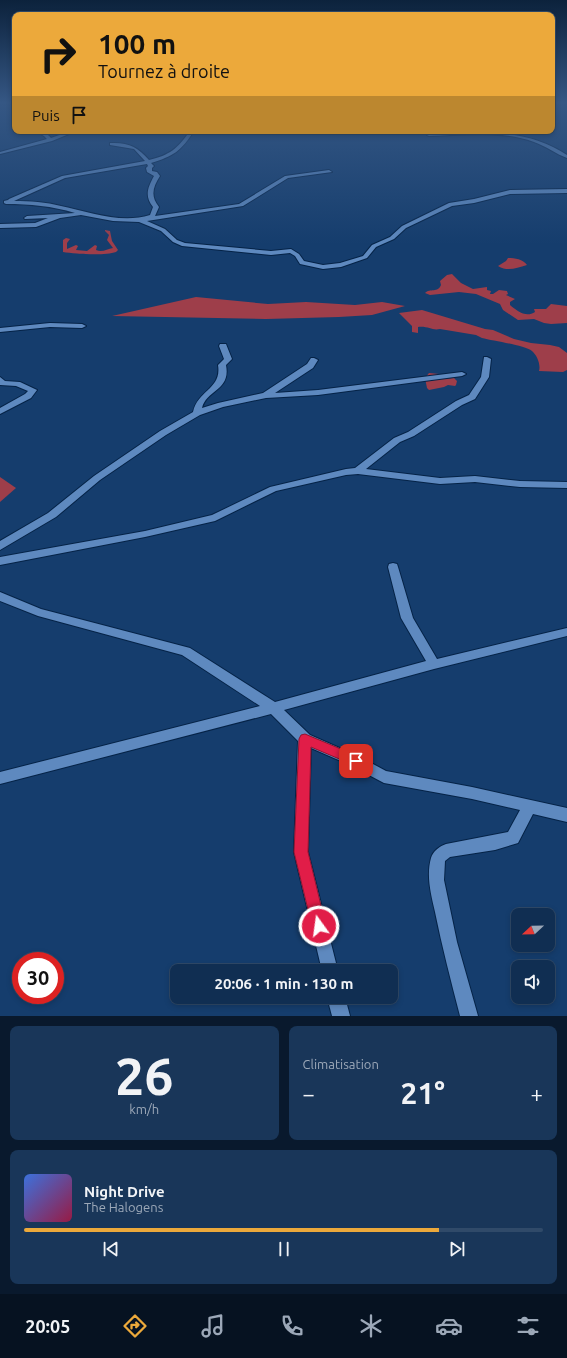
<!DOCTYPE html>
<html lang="fr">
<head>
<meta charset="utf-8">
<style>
  :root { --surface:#102e52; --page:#193659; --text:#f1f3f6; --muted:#9ca8b8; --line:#304a69; --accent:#eca93b }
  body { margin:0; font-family:Ubuntu,sans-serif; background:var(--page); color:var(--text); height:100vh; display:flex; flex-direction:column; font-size:15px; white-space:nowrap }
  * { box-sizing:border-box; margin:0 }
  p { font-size:13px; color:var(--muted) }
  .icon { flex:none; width:22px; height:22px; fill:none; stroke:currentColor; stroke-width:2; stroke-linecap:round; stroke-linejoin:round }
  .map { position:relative; height:1016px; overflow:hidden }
  .side { display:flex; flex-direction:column; gap:10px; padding:10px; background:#09192d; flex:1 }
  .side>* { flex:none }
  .banner { position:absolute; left:12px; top:12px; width:543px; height:122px; border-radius:8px; box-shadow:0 2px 6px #0003,0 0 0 1px var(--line); background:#eca93b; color:#111; overflow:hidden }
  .needle { width:26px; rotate:248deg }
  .buttons { position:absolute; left:511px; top:908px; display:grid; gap:8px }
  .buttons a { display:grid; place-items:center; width:44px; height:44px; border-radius:8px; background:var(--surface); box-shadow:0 2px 6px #0003,0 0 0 1px var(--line); font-size:20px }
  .speed { position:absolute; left:12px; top:952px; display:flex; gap:8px; font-size:20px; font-weight:700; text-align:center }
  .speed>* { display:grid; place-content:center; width:52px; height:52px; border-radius:50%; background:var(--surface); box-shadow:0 2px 6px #0003,0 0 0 1px var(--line); line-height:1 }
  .speed .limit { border:6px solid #d22; background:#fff; color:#111 }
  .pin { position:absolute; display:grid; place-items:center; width:34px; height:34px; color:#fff; margin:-17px; border-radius:8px; box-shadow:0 2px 6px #0006 }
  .me { position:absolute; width:44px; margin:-22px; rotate:346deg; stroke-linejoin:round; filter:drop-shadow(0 0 3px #0008) }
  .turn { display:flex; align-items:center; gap:14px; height:84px; padding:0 20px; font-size:18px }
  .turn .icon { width:52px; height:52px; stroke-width:2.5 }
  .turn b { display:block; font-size:28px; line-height:34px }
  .then { display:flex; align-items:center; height:38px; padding:0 20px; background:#0003; gap:8px; font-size:15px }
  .big { font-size:30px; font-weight:600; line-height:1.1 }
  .side .card { flex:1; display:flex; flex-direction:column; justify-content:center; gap:6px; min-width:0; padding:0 14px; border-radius:8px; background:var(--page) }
  .side .dial { align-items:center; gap:0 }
  .dial b { font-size:52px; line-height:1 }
  .song { display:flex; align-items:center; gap:12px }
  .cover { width:48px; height:48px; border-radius:6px; background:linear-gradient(135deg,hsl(220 70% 55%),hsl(340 70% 35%)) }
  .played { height:4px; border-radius:2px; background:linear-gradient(90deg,var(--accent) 80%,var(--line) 80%) }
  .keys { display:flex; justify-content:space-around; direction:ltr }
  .heat { display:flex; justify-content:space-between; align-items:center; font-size:22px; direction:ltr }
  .side .tiles { flex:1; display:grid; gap:10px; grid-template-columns:1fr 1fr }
  .card:last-child { grid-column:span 2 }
  .trip { position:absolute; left:170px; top:964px; width:228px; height:40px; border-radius:8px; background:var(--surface); box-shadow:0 2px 6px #0003,0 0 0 1px var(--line); font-weight:600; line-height:40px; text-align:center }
  .menu { display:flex; height:64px; justify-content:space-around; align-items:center; background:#061221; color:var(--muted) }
  .menu .icon { width:28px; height:28px }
  .menu .active { color:var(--accent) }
  .menu b { font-size:18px; color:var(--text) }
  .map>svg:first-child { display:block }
  .green { fill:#9e3e4a }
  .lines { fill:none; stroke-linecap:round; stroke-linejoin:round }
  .minor-casing { stroke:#052347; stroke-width:2 }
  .minor { fill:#5e89bf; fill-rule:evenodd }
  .route { fill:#e11d48; stroke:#92132f }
</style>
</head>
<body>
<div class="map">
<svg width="567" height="1016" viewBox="0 0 567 1016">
  <rect width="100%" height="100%" fill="#153d6d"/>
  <!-- green -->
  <g class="green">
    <path d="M105,230L110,231L112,241L118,250L116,252C105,256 75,254 63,252V240L66,238L70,239L67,243V249L76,245L78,246L76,250L87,251L95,245L97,246L96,250C102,253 107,249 113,248L107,240L109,235L105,231Z"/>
    <path d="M508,258C515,258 523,259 527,265C516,268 508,272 498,266L506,261Z"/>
    <path d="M452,274L461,283L473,289L487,287V290L491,291L490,294H493L499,290L507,291L508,294L506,295L515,299L510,302V305C517,311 526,318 535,312L534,309H546L551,304L567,306V323L551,324L544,323L534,319L518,320L503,310L500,304L476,294L459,292L430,295L425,293C430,288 438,293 441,285L440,281L447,275Z"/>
    <polygon points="196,297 268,304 306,302 355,305 382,302 405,306 372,315 339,317 266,319 112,316"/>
    <path d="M422,310L485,329L493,330L514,339L531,343L550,345L559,347L567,353V370L563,372L539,371C541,365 537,355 532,351C524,345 493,341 482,338L476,335L440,329C432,331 429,326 418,327V333L412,332V326L399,313Z"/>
    <polygon points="429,373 439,374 441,379 454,378 457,381 456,385 455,386 448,385 444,387 429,390 427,388 425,378"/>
    <polygon points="0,477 16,488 0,502"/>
  </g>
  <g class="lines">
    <!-- minor casing -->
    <g class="minor-casing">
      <g id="minor">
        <path d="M35,131C42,131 46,132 51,138L68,132L85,131L69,134L52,141L0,154V152L47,139L44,136Z"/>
        <path d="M190,131H194C181,151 174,156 151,163L154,166L152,168V171L157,172L160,176C153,187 150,196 159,207L155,216L239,204L285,176L329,170L332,172L288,178L243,206L147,221L165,229L177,240L185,243L271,251L291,249L299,254L304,261L323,265L340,263L363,256L372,245L390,237L402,226L449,203L474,199L510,190L567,189V193L510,194L474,203L452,206L406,228L394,239L376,247L367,258L341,267L323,269L300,264L295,256L290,253L271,255L182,246L173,242L161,231L139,222L113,221L81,215L60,218L36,227L0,228V224L35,223L48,218L25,219L24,218L27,216L75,213C52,206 30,204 6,204L4,203V201L8,200L9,199L62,176L145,161L134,149L110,145V143C128,142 138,147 149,160C170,155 177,149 190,131ZM147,164L148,166L146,168L147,172L154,176C148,187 144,196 153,207L150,215C121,224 89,212 61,206C46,202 30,201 14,201L65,178Z"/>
        <path d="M474,132C507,132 539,136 567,155V158C556,154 546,146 534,142C501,130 463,135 429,136L427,135L429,134Z"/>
        <polygon points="50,323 82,324 86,326 82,328 50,327 0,332 0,328"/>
        <path d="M220,344H226L232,359L226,365C231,391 207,389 202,408L218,403L263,393L307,364L311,358H314L318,360L313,368L275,393L318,390L462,372L466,374L462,376L318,395L266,398L223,407L200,415L166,435L100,480L56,517L0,550V541L48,513L94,476L160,431L193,412C198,390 222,389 218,365L224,359L219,346Z"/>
        <polygon points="484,357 487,357 491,359 489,377 475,399 462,405 414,436 400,442 366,469 440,478 475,476 520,481 567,482 567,488 520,487 475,482 440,484 358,474 346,475 276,491 215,521 145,537 0,565 0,557 145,531 212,515 270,487 346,469 355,468 394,438 408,432 456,401 469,395 481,377"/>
        <polygon points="0,377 5,381 20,382 37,390 31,398 0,414 0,408 25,394 28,391 16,386 0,385"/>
        <path d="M393,563L397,564L398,567L413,618L437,659L567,628V636L434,669L284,710L310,735L360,757L386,771L472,787L567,808V822L533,814L518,843L495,850L450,857L445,861L444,880L457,942L478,1016H460C451,981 442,947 435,912C431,894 426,876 431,858C433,851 440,846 446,844L508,832L520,810L472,799L384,783L350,765L311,748L308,852L338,971H322L294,852L298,741L271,714L0,784V772L260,706L182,655L38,616L0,601V592L41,609L190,648L275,702L426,661L401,618L388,567L389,564Z"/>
        <polygon points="327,997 345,997 350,1016 332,1016"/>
      </g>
    </g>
    <!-- minor -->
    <use href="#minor" class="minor"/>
  </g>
  <!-- sky -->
  <linearGradient id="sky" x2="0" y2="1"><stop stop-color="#0c223c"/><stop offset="0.42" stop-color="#355784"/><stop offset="1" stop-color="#355784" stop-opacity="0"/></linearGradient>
  <rect width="567" height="244" fill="url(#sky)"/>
  <!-- route -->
  <polygon class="route" points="305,734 360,757 362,761 360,764 356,766 311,747 308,852 326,926 324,931 319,934 314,931 312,926 294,852 299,739 301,735"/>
</svg>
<div class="buttons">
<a><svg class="needle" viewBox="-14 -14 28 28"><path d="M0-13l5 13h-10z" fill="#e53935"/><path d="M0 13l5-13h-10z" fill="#9ca8b8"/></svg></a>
<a><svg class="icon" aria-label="sound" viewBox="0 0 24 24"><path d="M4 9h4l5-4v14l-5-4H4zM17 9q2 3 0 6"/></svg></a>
</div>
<div class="speed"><div class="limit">30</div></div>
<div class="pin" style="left:356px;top:761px;background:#d93025"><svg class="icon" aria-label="arrive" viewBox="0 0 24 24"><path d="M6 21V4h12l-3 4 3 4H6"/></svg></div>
<svg class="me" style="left:319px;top:926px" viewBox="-20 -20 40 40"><circle r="17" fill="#e11d48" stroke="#fff" stroke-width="3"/><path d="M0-11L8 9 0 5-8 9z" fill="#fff"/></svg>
<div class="trip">20:06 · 1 min · 130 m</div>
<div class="banner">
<div class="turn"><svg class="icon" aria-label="right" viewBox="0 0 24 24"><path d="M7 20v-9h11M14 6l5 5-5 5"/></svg><div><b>100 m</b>Tournez à droite</div></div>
<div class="then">Puis<svg class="icon" aria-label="arrive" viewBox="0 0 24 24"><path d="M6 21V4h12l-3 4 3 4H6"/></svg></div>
</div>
</div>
<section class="side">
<div class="tiles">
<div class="card dial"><b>26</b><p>km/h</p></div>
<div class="card"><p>Climatisation</p>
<div class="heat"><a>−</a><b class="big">21°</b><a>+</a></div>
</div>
<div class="card">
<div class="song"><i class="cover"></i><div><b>Night Drive</b><p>The Halogens</p></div></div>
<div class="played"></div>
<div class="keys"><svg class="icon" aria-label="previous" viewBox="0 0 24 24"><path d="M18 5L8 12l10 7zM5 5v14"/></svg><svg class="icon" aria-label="pause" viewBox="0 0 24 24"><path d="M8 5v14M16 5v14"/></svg><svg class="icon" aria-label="next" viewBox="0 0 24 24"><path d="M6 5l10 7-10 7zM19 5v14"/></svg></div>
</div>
</div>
</section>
<nav class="menu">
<b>20:05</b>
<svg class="icon active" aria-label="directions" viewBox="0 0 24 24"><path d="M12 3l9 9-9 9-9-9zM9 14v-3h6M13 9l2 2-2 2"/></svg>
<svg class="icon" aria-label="music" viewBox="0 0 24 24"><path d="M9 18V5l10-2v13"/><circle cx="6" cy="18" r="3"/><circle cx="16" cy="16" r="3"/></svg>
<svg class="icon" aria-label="phone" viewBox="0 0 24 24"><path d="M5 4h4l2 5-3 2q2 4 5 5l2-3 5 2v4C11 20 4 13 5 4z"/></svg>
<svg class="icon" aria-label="climate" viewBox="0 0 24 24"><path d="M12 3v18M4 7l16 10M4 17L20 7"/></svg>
<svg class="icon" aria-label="car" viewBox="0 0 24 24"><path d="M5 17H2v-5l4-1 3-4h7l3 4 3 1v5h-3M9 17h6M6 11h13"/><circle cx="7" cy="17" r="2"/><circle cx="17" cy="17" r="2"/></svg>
<svg class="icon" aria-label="filters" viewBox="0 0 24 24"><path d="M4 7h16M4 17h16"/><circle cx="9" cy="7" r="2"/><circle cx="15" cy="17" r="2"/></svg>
</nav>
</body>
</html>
